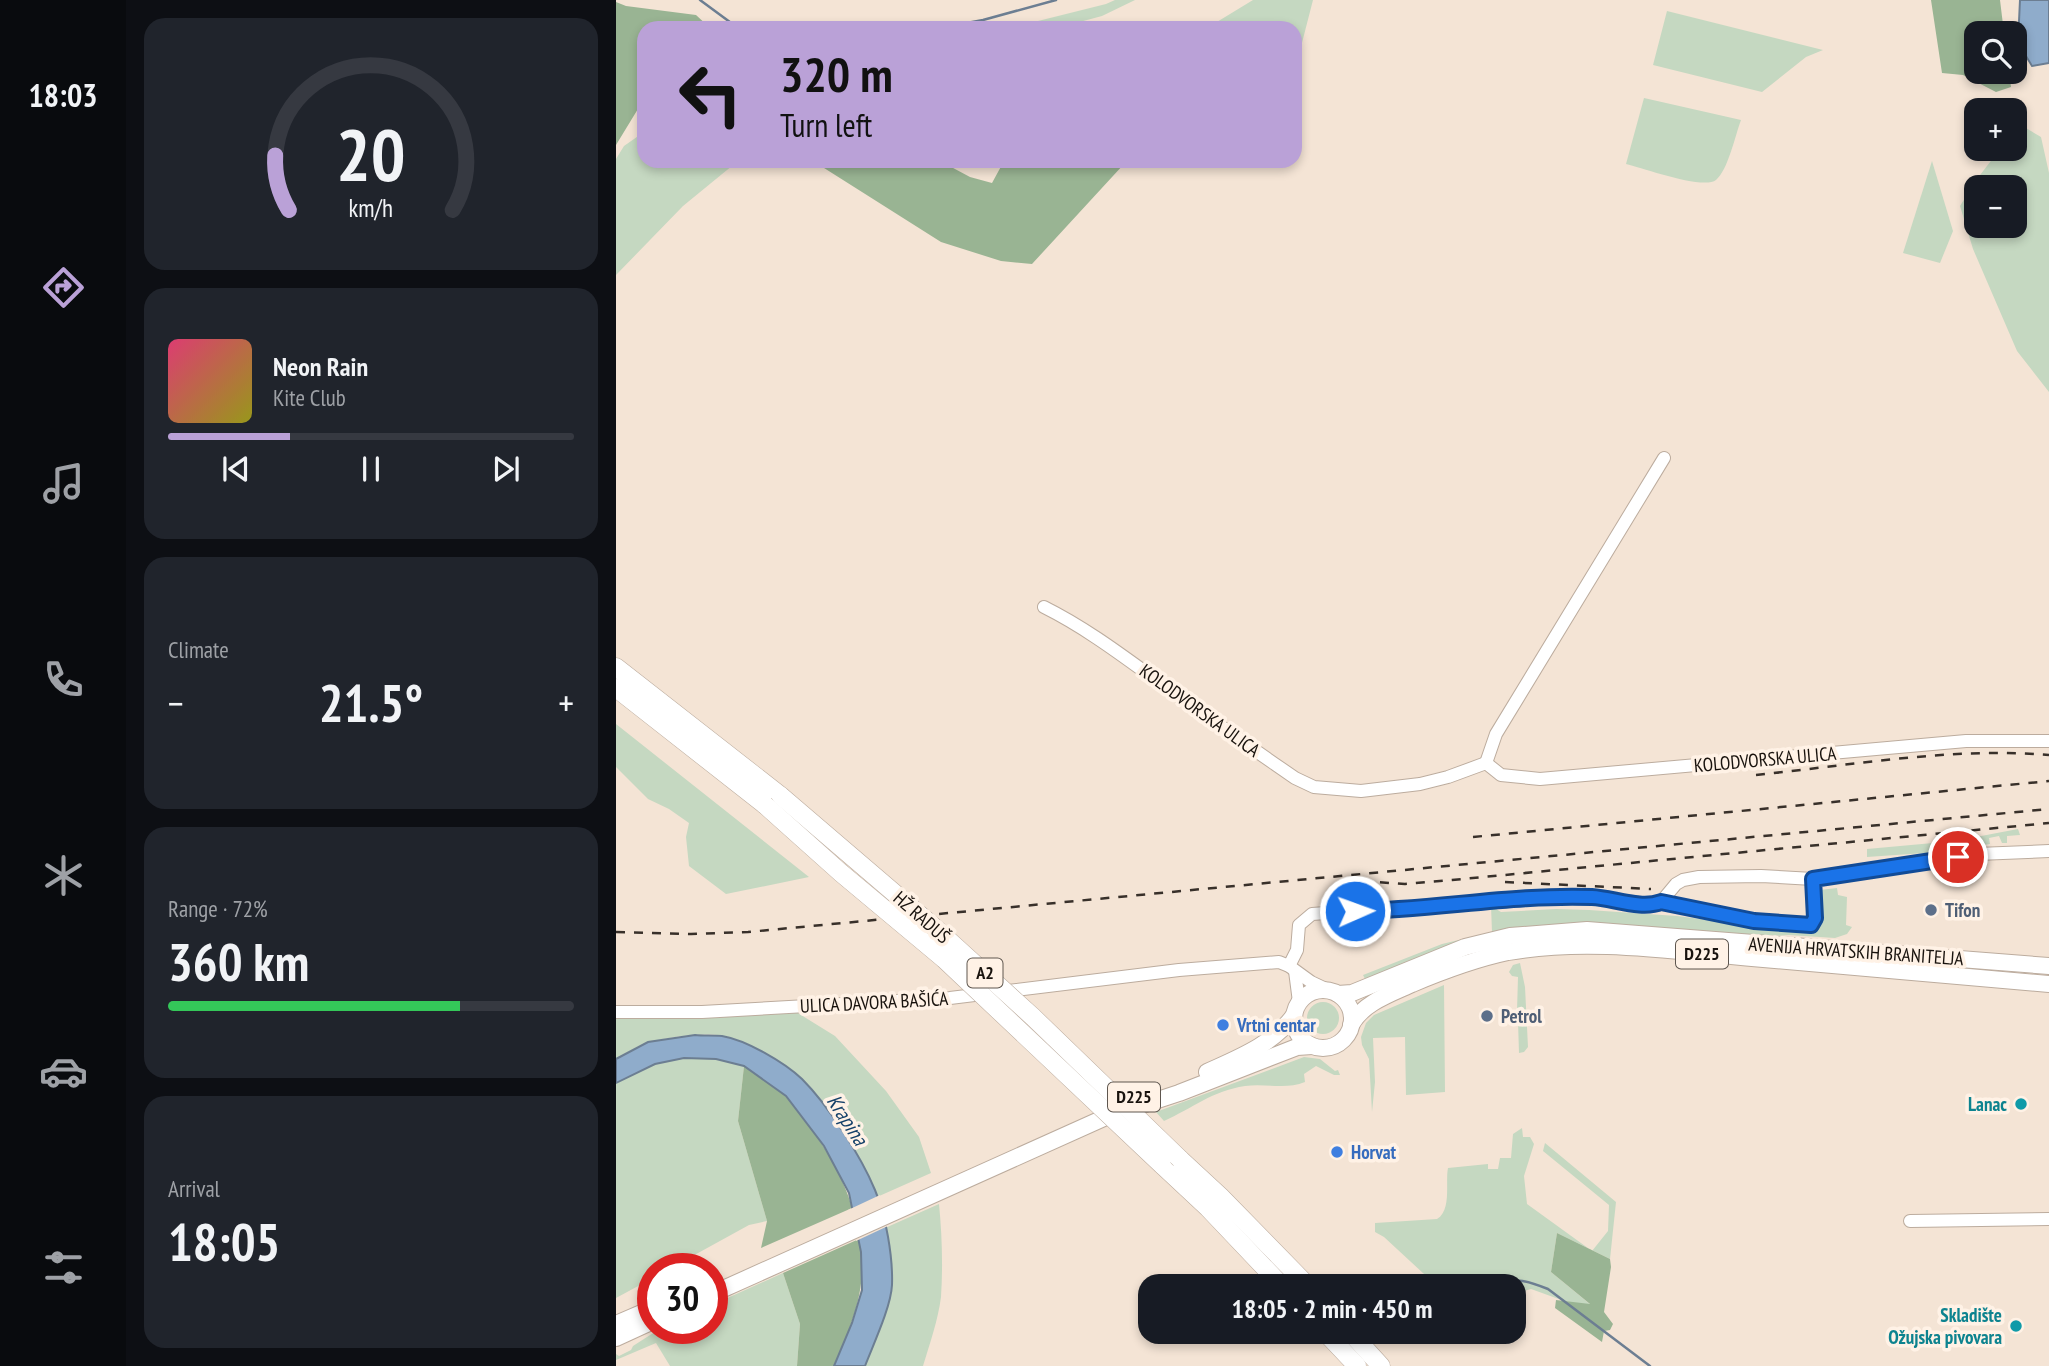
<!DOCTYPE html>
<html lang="en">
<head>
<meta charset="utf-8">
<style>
  :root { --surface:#171b24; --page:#20242c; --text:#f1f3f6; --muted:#9ea1a6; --line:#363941; --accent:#baa1d7 }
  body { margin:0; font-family:"PT Sans Narrow",sans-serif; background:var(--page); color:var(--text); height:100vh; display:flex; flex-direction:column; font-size:26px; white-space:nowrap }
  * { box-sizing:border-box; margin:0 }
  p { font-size:23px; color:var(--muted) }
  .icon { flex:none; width:38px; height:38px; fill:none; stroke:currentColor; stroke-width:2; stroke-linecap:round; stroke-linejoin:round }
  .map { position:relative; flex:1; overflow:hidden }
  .panel { display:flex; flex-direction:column; gap:18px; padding:18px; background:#0d0f14; width:490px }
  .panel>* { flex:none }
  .guide { position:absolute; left:21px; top:21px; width:665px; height:147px; border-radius:21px; box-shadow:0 4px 10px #0003; background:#baa1d7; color:#111; overflow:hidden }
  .controls { position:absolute; left:1348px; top:21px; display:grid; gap:14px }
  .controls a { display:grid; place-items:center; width:63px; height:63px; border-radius:14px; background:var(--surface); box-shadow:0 4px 10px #0003; font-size:35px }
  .speed { position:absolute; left:21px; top:1253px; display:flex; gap:14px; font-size:35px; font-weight:700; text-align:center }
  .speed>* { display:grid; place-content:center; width:91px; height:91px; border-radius:50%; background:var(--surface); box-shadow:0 4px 10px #0003; line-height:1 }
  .speed .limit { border:10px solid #d22; background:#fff; color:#111 }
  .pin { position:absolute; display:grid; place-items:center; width:60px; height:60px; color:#fff; margin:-30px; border:4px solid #fff; border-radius:50%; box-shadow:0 2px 7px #0007 }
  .me { position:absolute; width:77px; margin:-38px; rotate:88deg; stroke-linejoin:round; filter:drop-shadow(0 0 5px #0008) }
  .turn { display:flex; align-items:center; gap:24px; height:147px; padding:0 28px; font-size:32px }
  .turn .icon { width:91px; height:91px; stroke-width:2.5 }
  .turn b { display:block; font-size:49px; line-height:60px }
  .big { font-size:52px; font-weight:700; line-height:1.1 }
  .panel .card { flex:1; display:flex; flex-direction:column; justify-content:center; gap:10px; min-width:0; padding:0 24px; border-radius:21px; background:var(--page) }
  .panel .dial { align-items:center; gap:0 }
  .dial svg { height:182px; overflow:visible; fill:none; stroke:var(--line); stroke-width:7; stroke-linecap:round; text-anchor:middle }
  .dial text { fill:var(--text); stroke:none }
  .song { display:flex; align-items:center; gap:21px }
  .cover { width:84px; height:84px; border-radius:10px; background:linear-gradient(135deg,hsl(340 70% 55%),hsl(60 70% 35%)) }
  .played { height:7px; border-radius:4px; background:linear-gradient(90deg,var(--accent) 30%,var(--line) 30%) }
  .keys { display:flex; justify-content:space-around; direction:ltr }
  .heat { display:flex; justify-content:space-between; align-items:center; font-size:38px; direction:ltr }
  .charge { height:10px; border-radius:5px; background:linear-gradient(90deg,#34c759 72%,var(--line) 0) }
  .trip { position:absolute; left:522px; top:1274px; width:388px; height:70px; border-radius:21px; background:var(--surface); box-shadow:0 4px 10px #0003; font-weight:700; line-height:70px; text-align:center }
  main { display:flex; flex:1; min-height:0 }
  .menu { display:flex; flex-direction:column; width:126px; justify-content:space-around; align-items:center; background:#090b0e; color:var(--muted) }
  .menu .icon { width:49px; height:49px }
  .menu .selected { color:var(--accent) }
  .menu b { font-size:32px; color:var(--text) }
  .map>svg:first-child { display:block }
  .green { fill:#c5d8c1; fill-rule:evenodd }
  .forest { fill:#99b493 }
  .water { fill:#8faccb; stroke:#6c7e92; stroke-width:2 }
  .pier { fill:#f4e4d5 }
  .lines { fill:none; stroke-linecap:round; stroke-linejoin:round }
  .stream { stroke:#6c7e92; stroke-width:2.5 }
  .minor-casing { stroke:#bcac9e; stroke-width:14 }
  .major-casing { stroke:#bcac9e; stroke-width:18 }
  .highway-casing { stroke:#bcac9e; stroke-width:19 }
  .minor { stroke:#fff; stroke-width:12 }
  .major { stroke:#fff; stroke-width:16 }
  .highway { stroke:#fff; stroke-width:18 }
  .rail { stroke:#38302a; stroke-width:2.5; stroke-dasharray:9 9; stroke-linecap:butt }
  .highway-bridge-casing { stroke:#bcac9e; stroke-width:19; stroke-linecap:butt }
  .highway-bridge { stroke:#fff; stroke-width:18 }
  .route-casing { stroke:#114b97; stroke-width:18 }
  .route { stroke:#1a73e8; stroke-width:12 }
  .service-dot { fill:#5c6f8a; stroke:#fff2e6; stroke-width:2.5 }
  .shop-dot { fill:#3f7fe0; stroke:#fff2e6; stroke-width:2.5 }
  .culture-dot { fill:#0f9aa8; stroke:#fff2e6; stroke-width:2.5 }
  .labels { text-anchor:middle; stroke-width:7; stroke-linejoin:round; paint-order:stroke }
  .shield { fill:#fff2e6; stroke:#5e564f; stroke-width:2 }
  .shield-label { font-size:18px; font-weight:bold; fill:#19130e }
  .street-label { font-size:19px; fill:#19130e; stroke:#fff2e6 }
  .service-label { font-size:19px; font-weight:bold; fill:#4e5e75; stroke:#fff2e6; text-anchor:start }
  .shop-label { font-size:19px; font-weight:bold; fill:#366cbe; stroke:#fff2e6; text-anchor:start }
  .culture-label { font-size:19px; font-weight:bold; fill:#0d838f; stroke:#fff2e6; text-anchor:end }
  .water-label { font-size:21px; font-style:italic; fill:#144069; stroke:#fff2e6 }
</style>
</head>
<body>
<main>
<nav class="menu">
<b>18:03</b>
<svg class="icon selected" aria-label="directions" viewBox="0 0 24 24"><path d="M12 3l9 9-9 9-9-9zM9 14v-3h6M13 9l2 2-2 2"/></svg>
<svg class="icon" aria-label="music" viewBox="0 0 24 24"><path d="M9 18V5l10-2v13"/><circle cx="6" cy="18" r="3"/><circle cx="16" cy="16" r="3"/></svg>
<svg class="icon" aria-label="phone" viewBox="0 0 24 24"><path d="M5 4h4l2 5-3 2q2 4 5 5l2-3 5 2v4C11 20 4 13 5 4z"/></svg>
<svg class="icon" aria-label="climate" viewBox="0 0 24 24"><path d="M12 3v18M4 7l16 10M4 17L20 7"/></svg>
<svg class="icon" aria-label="car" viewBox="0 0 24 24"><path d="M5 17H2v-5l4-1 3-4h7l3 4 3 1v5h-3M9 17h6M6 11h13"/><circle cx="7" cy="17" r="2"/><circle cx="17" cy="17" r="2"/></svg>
<svg class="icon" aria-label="filters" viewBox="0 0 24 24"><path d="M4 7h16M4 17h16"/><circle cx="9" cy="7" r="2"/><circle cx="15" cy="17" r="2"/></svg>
</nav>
<section class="panel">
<div class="card dial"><svg viewBox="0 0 100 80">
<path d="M14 69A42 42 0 1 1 86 69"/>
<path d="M14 69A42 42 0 0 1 8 45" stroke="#baa1d7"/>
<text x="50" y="56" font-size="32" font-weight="700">20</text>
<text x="50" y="72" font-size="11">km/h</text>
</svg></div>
<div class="card">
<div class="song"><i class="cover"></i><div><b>Neon Rain</b><p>Kite Club</p></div></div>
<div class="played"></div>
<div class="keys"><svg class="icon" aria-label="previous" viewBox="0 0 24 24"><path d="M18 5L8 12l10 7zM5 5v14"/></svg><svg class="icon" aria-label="pause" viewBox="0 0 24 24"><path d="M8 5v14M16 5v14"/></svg><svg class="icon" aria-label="next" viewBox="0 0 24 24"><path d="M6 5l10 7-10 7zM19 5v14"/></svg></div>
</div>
<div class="card"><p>Climate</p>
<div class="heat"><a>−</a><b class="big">21.5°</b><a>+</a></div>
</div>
<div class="card"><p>Range · 72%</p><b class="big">360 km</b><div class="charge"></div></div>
<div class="card"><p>Arrival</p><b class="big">18:05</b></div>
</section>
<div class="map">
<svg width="1433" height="1366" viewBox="0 0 1433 1366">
  <rect width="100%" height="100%" fill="#f4e4d5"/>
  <!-- green -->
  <g class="green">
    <polygon points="499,0 519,0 486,16 441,28 394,28 490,4"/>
    <polygon points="637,0 697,0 679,70 679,28 591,28"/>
    <polygon points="1051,11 1207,50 1190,57 1146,92 1037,65"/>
    <path d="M1028,98L1125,120C1119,136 1112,170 1100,180C1087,190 1027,168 1010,164Z"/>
    <path d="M1403,124L1425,137L1433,173V392L1401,351L1357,249L1344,206L1361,179L1384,149H1398V130ZM1360,187H1398V226H1360Z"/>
    <polygon points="28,132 28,161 122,161 67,206 0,275 0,159 8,146"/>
    <polygon points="1316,161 1337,231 1324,263 1287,253"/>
    <polygon points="0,724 193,877 110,894 73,866 70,837 73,823 53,809 32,799 0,767"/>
    <polygon points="1402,829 1404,835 1391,836 1391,843 1386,843 1383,836 1373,838 1374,844 1309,853 1251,857 1251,849 1339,841"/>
    <polygon points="1221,888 1222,895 1231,897 1230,925 1236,927 1231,934 1219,938 1173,935 1144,937 1043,928 833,946 749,979 747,975 826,944 876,932 875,906 885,912 940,909 973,910 1061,916 1123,924 1199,930 1202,928 1204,890"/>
    <polygon points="904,963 909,987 912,1047 908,1052 903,1053 902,1021 894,1022 894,1013 901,1011 902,977 896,976 893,972 897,965"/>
    <polygon points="828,985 829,1092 790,1095 789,1037 757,1038 759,1082 756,1112 753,1059 746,1045 745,1037 750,1023 758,1015"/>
    <circle cx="707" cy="1018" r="16"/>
    <path d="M177,1010L219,1036L270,1091L303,1137L315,1173L261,1197C255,1173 238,1152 225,1132C198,1091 158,1047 108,1036C86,1032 55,1037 34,1042C22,1045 11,1053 0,1059V1017L36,1019Z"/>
    <path d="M688,1057L704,1059L719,1071L722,1070L724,1075H718L700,1066L688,1074L689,1082C670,1090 649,1083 629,1086C596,1091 577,1108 548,1121L540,1112Z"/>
    <polygon points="68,1058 100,1059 128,1066 122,1121 151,1221 133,1225 53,1269 37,1269 37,1278 0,1298 0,1083 39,1064"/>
    <path d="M906,1128L907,1137H914L918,1144L908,1176L911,1204L976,1251L992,1231L993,1205L927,1151L929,1143L1000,1202L994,1259L941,1233L935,1272L975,1305L951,1302L915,1289L898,1294V1286H821L768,1237L759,1232V1223L821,1219C836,1210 829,1182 832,1168L872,1164V1169H882L884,1158H895L897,1134Z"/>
    <path d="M323,1204C326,1234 327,1266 325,1297C322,1320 314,1343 307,1366H249L276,1288L274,1250L269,1228Z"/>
    <polygon points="167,1273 184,1324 181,1366 54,1366 40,1343 0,1360 0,1354 3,1356 15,1350 17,1346 45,1328 96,1328 96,1305"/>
  </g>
  <!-- forest -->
  <g class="forest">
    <polygon points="1315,0 1384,0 1388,33 1360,33 1360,72 1393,72 1395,87 1380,92 1347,75 1326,73"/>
    <polygon points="0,2 10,6 80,15 94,28 28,28 28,99 0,145"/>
    <polygon points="197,161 324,161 354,177 376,183 388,161 504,161 508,164 416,264 385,261 325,242"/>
    <path d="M128,1066C142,1076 157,1085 169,1095C192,1117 229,1177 236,1208L145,1248L151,1221L122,1121Z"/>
    <polygon points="941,1233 994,1259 995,1267 988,1312 997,1324 994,1330 988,1331 986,1342 939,1308 940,1300 974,1304 935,1272"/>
    <path d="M243,1239C253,1287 236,1323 218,1366H181L184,1324L167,1273Z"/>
  </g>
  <!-- water -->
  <g class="water">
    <polygon points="1404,0 1433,0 1433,63 1416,66 1402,43"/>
    <path d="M79,1035C88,1036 97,1035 106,1036C130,1040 168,1062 186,1079C212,1105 245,1156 259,1190C270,1216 277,1257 276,1285C275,1307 257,1345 249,1366H218L236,1323L246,1290L245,1252L233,1193L208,1146L170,1096L128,1066L100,1059L68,1058L39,1064L0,1083V1059L32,1042Z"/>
  </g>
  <!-- pier -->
  <polygon class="pier" points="264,1195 272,1226 240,1241 232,1210"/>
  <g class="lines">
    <!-- stream -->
    <g class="stream">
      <polyline points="84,0 122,28"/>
      <polyline points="162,28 209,23 253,28"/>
      <polyline points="324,28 367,20 440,0"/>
      <path d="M875,1286C902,1278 906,1279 932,1289L1034,1366"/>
    </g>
    <!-- minor casing -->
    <g class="minor-casing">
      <g id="minor">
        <path d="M428,607C474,630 512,660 554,690C595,720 637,749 679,778L698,787L745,791L804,784L832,777L870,763L885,775L924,779L1350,741H1433"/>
        <polyline points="870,763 880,734 1048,458"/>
        <polyline points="1045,902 1060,884 1067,880 1083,877 1145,876 1197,879 1362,854 1433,851"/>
        <polyline points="673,966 681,950 683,925 696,914 918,898 977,897 1033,904 1045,902 1138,921 1195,925 1199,918 1197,879"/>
        <polyline points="679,971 683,1002"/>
        <polyline points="0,1012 86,1012 334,998 563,970 663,962 673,966 695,982 714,991"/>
        <polyline points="1294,1221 1433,1219"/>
      </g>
    </g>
    <!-- major casing -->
    <g class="major-casing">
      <g id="major">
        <circle cx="707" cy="1019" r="29"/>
        <polyline points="722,994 736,993 849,947 894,936 971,930 1433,966"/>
        <path d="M735,1025C747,1003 774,994 796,984C827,971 859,959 892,952C972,938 1055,951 1136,958C1235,966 1334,976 1433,984"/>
        <path d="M591,1072C622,1058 658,1044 678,1015"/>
        <polyline points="96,1294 490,1117 563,1093 681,1047 696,1046"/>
        <polyline points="0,1324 37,1308"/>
        <polyline points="0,1338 37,1321"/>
      </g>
    </g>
    <!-- highway casing -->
    <g class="highway-casing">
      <g id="highway">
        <polyline points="0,667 165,796"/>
        <polyline points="0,688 149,805"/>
        <polyline points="564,1159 604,1196 692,1286"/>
        <polyline points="546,1165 592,1208 666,1286"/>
        <polyline points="709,1332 741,1366"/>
        <polyline points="734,1332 765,1366"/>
      </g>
    </g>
    <!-- minor -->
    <use href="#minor" class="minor"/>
    <!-- major -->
    <use href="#major" class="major"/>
    <!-- highway -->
    <use href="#highway" class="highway"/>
    <!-- rail -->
    <g class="rail">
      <path d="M1140,775C1237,765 1336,747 1433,755"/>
      <polyline points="857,837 1433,781"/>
      <polyline points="746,881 789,884 836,880 1433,823"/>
      <polyline points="889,882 1035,889"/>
      <polyline points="0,932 75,934 132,932 1433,809"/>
    </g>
    <!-- highway-bridge casing -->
    <g class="highway-bridge-casing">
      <g id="highway-bridge">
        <polyline points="165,796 318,927 417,1017 564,1159"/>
        <polyline points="149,805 225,873 328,959 546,1165"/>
      </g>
    </g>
    <!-- highway-bridge -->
    <use href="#highway-bridge" class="highway-bridge"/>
  </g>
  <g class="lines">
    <!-- route casing -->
    <g class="route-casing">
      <path id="route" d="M739,911C818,910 897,894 976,897C997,898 1025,910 1045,902L1138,921L1195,925L1199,918L1197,879L1342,857"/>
    </g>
    <!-- route -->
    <use href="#route" class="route"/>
  </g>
  <!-- markers -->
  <g class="service-dot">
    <circle cx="1315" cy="910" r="7"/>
    <circle cx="871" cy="1016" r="7"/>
  </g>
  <g class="shop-dot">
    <circle cx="607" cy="1025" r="7"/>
    <circle cx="721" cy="1152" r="7"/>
  </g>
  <g class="culture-dot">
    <circle cx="1405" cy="1104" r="7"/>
    <circle cx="1400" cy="1326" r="7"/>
  </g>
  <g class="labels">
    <!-- shield labels -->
    <g class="shield">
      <rect x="1060" y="939.5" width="52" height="29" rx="5"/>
      <rect x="351.5" y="958.5" width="35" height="29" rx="5"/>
      <rect x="492" y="1082.5" width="52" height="29" rx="5"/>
    </g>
    <g class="shield-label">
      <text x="1086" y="960">D225</text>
      <text x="369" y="979">A2</text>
      <text x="518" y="1103">D225</text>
    </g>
    <!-- street labels -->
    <g class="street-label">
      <text transform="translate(584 710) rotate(36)" y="7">KOLODVORSKA ULICA</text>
      <text transform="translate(1149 759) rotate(-5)" y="7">KOLODVORSKA ULICA</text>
      <text transform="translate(306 917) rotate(41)" y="7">HŽ RADUŠ</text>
      <text transform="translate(1240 951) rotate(4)" y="7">AVENIJA HRVATSKIH BRANITELJA</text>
      <text transform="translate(258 1002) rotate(-3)" y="7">ULICA DAVORA BAŠIĆA</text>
    </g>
    <!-- service labels -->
    <g class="service-label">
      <text x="1329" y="917">Tifon</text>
      <text x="885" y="1023">Petrol</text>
    </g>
    <!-- shop labels -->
    <g class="shop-label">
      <text x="621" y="1032">Vrtni centar</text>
      <text x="735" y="1159">Horvat</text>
    </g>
    <!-- culture labels -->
    <g class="culture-label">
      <text x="1391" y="1111">Lanac</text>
      <text x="1386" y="1322">Skladište<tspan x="1386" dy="22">Ožujska pivovara</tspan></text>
    </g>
    <!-- water labels -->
    <g class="water-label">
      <text transform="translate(231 1120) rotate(57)" y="7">Krapina</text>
    </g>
  </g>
</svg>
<div class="controls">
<a><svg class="icon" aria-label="search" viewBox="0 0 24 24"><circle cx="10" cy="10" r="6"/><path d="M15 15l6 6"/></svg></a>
<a>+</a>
<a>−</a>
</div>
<div class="speed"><div class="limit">30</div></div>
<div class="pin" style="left:1342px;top:857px;background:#d93025"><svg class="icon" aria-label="arrive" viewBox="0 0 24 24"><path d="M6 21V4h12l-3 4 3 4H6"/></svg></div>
<svg class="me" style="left:739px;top:911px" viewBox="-20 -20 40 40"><circle r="17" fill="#1a73e8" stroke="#fff" stroke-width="3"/><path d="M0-11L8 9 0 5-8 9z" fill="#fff"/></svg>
<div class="trip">18:05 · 2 min · 450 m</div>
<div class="guide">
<div class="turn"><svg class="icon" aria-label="left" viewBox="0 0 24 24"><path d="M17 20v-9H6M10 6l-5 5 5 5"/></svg><div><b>320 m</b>Turn left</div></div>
</div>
</div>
</main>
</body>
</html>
